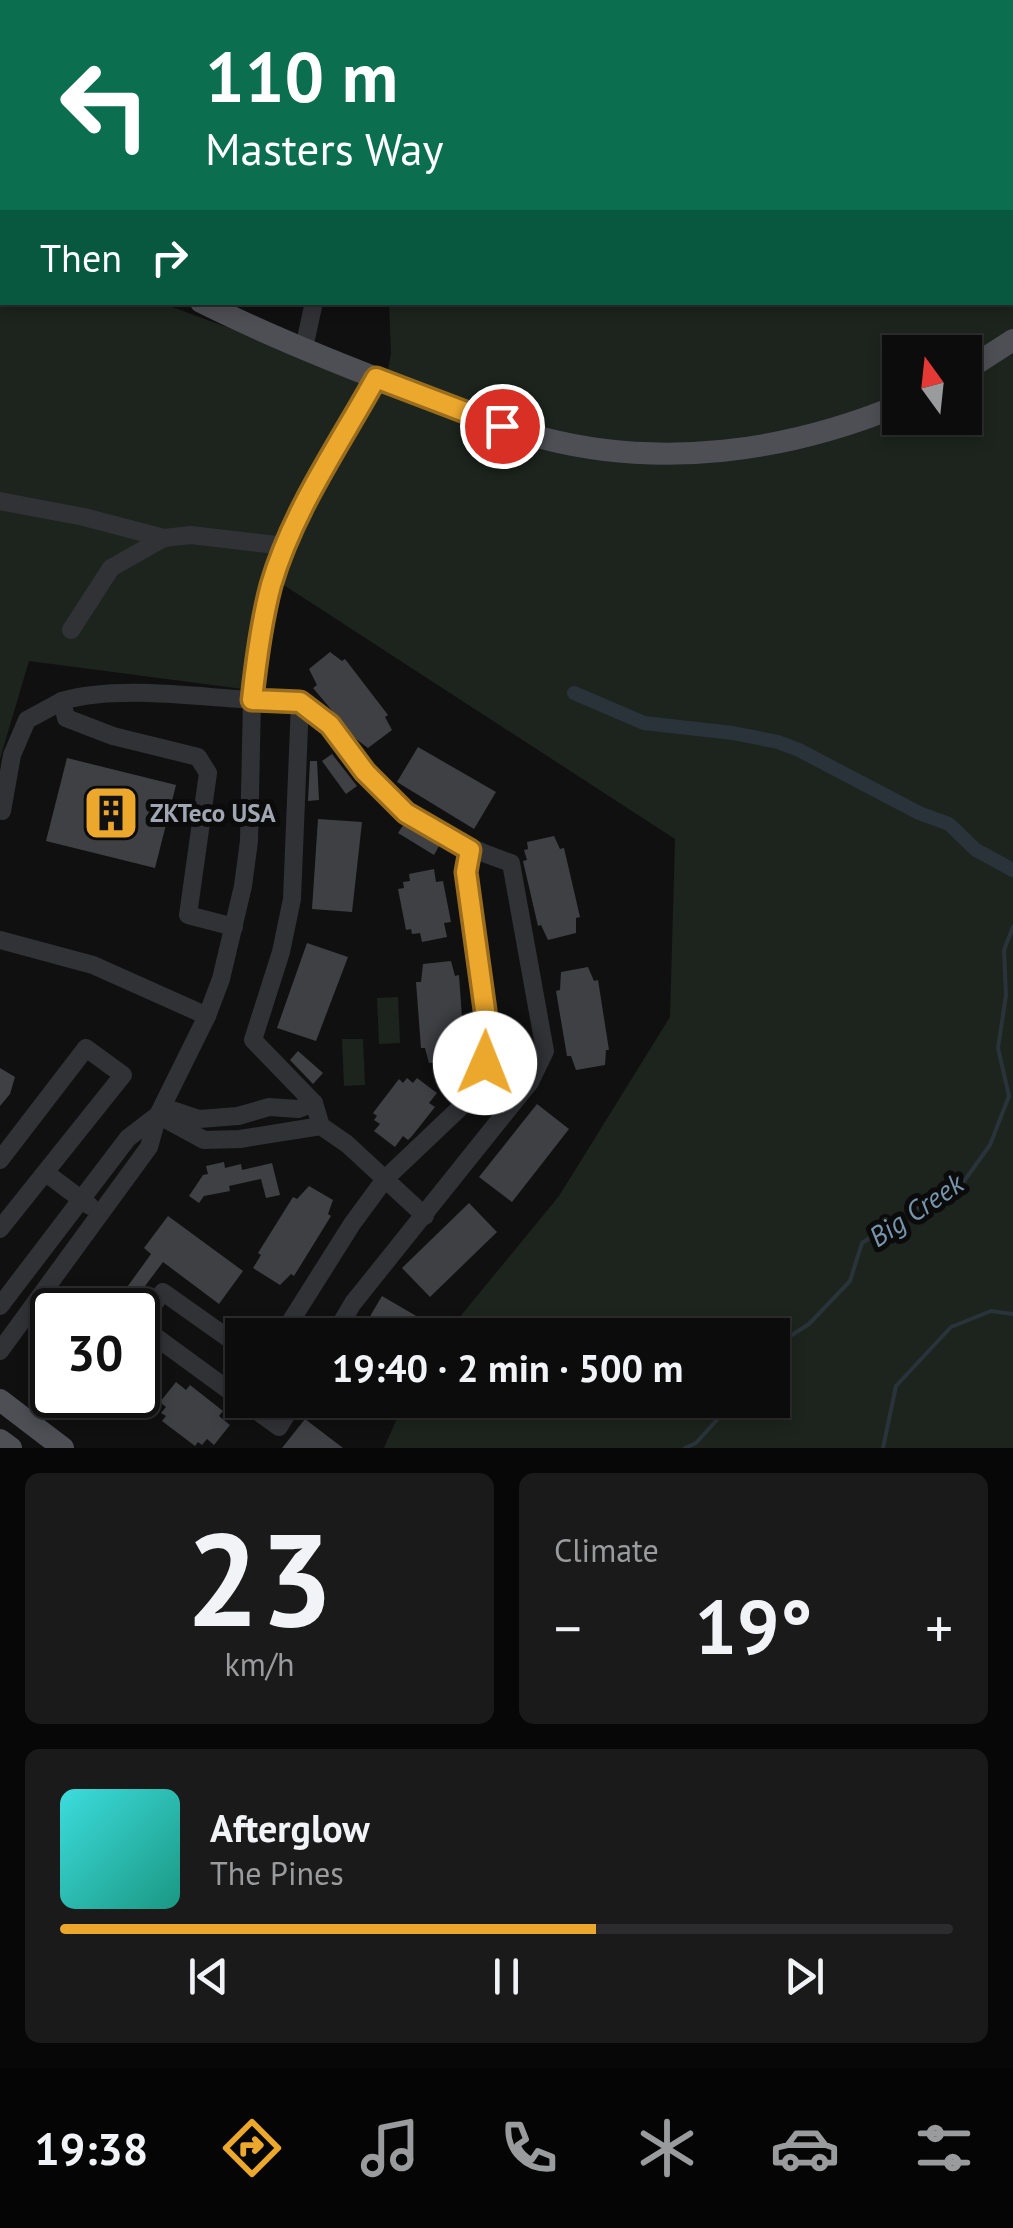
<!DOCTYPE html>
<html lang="en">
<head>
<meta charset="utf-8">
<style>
  :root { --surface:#0c0c0d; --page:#1a1a1b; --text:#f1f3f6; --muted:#9a9b9d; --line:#2c2c2e; --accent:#eca72d }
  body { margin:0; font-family:"PT Sans",sans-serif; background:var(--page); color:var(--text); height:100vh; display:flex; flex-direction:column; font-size:38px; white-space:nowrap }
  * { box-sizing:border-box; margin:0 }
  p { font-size:32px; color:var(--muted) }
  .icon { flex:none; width:55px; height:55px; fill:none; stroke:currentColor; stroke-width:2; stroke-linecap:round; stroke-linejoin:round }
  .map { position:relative; height:1448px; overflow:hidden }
  .drawer { display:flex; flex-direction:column; gap:25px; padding:25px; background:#070707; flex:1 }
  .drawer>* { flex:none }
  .banner { position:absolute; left:0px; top:0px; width:1015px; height:305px; box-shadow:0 5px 15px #0003,0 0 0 2px var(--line); background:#0b6e4f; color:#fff; overflow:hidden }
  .needle { width:65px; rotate:345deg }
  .tools { position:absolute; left:882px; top:335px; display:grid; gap:20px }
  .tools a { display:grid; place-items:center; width:100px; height:100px; border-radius:0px; background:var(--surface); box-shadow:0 5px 15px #0003,0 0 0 2px var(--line); font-size:50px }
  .speed { position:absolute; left:30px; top:1288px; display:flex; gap:20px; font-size:50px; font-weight:700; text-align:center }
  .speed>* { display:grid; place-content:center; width:130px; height:130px; border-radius:50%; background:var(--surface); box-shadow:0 5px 15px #0003,0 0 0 2px var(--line); line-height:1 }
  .speed .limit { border:5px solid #111; border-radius:15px; background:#fff; color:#111 }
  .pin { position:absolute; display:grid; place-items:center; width:85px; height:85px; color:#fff; margin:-42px; border:5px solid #fff; border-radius:50%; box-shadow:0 2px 10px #0007 }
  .me { position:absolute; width:110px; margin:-55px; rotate:1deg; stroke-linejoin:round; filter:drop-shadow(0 0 8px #0008) }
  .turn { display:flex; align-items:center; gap:35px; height:210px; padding:0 40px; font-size:45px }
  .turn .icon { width:130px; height:130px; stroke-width:2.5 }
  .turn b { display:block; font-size:70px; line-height:85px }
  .then { display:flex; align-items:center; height:95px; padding:0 40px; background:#0003; gap:20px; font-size:38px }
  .big { font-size:75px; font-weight:700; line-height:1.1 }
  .drawer .tile { flex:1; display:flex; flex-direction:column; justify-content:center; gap:15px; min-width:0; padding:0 35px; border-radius:15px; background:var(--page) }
  .drawer .dial { align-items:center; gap:0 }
  .dial b { font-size:130px; line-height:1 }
  .song { display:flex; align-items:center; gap:30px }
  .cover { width:120px; height:120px; border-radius:15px; background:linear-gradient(135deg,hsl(180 70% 55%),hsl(170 70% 35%)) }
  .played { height:10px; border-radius:5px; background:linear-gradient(90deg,var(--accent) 60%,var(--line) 60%) }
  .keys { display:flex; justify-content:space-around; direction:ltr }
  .heat { display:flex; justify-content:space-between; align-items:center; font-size:55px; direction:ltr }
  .drawer .tiles { flex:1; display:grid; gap:25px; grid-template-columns:1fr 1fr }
  .tile:last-child { grid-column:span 2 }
  .trip { position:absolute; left:225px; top:1318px; width:565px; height:100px; border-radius:0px; background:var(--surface); box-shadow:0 5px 15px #0003,0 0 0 2px var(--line); font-weight:700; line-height:100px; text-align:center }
  .menu { display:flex; height:160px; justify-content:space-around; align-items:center; background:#050505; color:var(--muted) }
  .menu .icon { width:70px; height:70px }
  .menu .current { color:var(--accent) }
  .menu b { font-size:45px; color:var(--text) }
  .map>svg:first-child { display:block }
  .green { fill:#1c241d; fill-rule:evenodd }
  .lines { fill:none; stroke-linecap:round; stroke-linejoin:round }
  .stream { stroke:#2a3339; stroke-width:4 }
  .canal { stroke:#2a3339; stroke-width:14 }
  .building { fill:#3f4044 }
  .minor { stroke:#313236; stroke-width:18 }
  .major { stroke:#4d4f55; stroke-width:22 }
  .route-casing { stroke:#996d1d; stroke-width:25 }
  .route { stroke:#eca72d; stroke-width:18 }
  .labels { text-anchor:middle; stroke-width:10; stroke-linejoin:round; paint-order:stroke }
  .poi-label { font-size:25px; font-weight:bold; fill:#a1a7b2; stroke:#0b0b0c; text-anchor:start }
  .water-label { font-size:28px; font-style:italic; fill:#7896ad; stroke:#0b0b0c }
</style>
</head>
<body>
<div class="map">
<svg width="1013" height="1448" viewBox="0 0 1013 1448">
  <rect width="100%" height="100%" fill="#101011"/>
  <!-- green -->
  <g class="green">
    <path d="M312,0H1013V1448H384L405,1400H772V1335H445L559,1196L670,1017L675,839L276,580L257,691L29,661L0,759V212L2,302L161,303L385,385L391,354L389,303L1012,302V2H309ZM900,352H965V418H900Z"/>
    <polygon points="398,997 400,1043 379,1044 377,998"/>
    <polygon points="342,1039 363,1039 365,1085 344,1086"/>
  </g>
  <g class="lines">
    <!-- stream -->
    <g class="stream">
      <polyline points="772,1348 809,1324 850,1281 862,1243 913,1210 962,1184 990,1145 1009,1096 998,1048 1006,995 1004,950 1013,927"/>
      <polyline points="685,1448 696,1443 735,1400"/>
      <polyline points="883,1448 896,1386 951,1327 991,1311 1013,1314"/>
    </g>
    <!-- canal -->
    <polyline class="canal" points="574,693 644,723 733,733 778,742 799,750 919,813 949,824 976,850 1013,870"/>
  </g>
  <!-- building -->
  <g class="building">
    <polygon points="330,652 342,661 345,659 388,715 385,717 392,730 368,748 356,739 313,688 317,685 309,669"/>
    <polygon points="418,747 496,792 474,829 397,782"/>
    <polygon points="332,754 357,786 346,794 322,761"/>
    <polygon points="67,758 176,785 155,868 46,841"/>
    <polygon points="310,761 317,761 319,800 308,801"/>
    <polygon points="318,819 362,822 352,912 312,909"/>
    <polygon points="404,824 439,846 434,855 398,833"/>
    <polygon points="554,836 560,849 564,848 580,917 576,918 576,933 548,940 541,925 538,926 523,861 527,860 524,850 528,849 527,842"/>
    <polygon points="434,869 436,882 443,881 451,922 444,923 447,937 422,942 420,933 412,934 411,929 406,930 398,889 404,888 403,882 410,881 409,874"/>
    <polygon points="307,943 348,957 316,1041 277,1028"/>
    <polygon points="451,961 455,976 459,975 464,1046 460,1046 458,1061 429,1063 425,1048 421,1048 416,982 421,982 423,964"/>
    <polygon points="588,967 594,981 598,980 609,1050 606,1050 605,1065 576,1070 571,1056 567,1056 556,991 560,990 561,972"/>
    <polygon points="298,1051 323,1073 313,1084 290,1060"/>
    <polygon points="0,1068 15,1077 10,1094 0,1106"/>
    <polygon points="407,1078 413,1083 417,1078 437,1093 429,1103 435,1107 412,1136 408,1140 403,1136 395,1147 374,1131 380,1124 374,1120 377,1116 373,1113 399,1079 403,1083"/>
    <polygon points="537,1104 569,1129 512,1202 479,1177"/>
    <polygon points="224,1162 225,1168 241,1164 242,1170 272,1163 280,1195 266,1198 261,1179 229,1186 230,1191 204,1196 199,1203 189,1196 203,1175 208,1174 206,1166"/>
    <polygon points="309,1186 333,1200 328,1214 331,1216 294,1276 291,1274 280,1285 253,1268 261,1255 258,1253 293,1197 297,1199"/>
    <polygon points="469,1203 497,1232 430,1297 402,1268"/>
    <polygon points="168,1216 243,1271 219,1304 163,1262 136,1298 125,1290 151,1254 144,1248"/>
    <polygon points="382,1296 418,1317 407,1335 359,1335"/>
    <polygon points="176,1382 186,1390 190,1385 223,1411 219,1416 230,1425 214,1445 207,1439 202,1445 198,1442 195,1446 162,1421 166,1416 161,1413 166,1407 160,1402"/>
    <polygon points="305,1419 343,1448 282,1448"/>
  </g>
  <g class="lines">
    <!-- minor -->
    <g class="minor">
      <polyline points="147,2 150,0"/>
      <polyline points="223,2 226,0"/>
      <polyline points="304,348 314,302"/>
      <polyline points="0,501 84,517 164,538"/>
      <polyline points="71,630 111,568 164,538 191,535 285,546"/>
      <polyline points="300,702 292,899 281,952 253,1040 314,1103 321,1126 347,1144 425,1216"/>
      <polyline points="2,811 12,755 27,720 62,701"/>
      <path d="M234,927L188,915L208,773L198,757L113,736L66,718L62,701C117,685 196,697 254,700C267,701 288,698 300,703C328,714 345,748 363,770C402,816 454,844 511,863L545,1051L530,1082L353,1303L334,1335"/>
      <polyline points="0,940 93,965 207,1016"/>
      <polyline points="163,1107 199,1119 238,1116 269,1107 298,1109 314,1103"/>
      <polyline points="158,1115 204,1140 240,1139 321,1126"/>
      <polyline points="0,1160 86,1048 123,1075 0,1229"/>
      <polyline points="46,1173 90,1206"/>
      <polyline points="0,1306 128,1138 158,1115"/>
      <polyline points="282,1335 352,1224 385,1179 464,1104 485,1063 488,1032 465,872 471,850"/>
      <polyline points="242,1348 163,1292 138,1324 279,1427 295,1400"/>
      <polyline points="0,1351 149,1147 158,1115 207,1016 221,979 243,886 249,841 252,700 272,585 300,513 376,378"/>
    </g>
    <!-- major -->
    <g class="major">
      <polyline points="0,172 2,174"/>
      <path d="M201,302C267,335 336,363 405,389C450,406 495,426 542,438C662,469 786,452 900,405"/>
      <polyline points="965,371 1013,340"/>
      <polyline points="0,1400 63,1448"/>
      <polyline points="0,1440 11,1448"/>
    </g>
  </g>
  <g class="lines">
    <!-- route casing -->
    <g class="route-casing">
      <path id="route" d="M485,1063L488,1032L466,872L470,850L406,813L365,772L330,725L300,702L252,700C256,662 261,623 271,585C293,510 339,445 376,378L502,426"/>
    </g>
    <!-- route -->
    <use href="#route" class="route"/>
  </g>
  <!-- icons -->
  <defs>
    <g id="building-square" transform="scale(2.875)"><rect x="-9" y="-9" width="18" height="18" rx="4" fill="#eca72d" stroke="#0b0b0c"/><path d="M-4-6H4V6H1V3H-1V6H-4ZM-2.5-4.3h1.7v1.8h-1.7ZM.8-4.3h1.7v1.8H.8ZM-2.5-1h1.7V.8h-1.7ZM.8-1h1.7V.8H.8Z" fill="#111"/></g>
  </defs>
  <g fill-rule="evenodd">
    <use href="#building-square" x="111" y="813"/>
  </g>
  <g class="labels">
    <!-- poi labels -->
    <g class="poi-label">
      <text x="150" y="822">ZKTeco USA</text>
    </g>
    <!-- water labels -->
    <g class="water-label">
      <text transform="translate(916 1210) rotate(-34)" y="10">Big Creek</text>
    </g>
  </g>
</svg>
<div class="tools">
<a><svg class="needle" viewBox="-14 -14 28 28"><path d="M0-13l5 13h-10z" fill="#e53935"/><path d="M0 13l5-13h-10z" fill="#9a9b9d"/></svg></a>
</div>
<div class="speed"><div class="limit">30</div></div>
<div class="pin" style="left:502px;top:426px;background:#d93025"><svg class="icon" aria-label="arrive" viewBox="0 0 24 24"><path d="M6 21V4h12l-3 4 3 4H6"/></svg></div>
<svg class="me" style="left:485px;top:1063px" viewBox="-20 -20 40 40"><circle r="19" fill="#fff"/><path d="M0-13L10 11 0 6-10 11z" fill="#eca72d"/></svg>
<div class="trip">19:40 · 2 min · 500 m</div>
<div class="banner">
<div class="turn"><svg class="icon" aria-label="left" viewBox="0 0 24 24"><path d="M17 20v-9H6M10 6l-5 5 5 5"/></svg><div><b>110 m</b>Masters Way</div></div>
<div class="then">Then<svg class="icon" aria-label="right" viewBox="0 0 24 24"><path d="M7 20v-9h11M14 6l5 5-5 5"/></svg></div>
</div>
</div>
<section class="drawer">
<div class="tiles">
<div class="tile dial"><b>23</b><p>km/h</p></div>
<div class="tile"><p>Climate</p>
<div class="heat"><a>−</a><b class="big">19°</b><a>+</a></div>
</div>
<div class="tile">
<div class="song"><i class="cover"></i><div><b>Afterglow</b><p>The Pines</p></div></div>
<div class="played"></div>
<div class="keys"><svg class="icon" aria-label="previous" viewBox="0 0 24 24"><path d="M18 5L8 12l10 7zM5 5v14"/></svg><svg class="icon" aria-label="pause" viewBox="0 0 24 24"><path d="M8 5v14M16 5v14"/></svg><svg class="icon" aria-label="next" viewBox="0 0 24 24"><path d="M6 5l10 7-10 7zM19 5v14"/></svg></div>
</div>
</div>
</section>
<nav class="menu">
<b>19:38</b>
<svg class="icon current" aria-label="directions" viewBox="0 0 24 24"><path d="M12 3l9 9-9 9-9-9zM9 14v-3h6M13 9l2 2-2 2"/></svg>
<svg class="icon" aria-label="music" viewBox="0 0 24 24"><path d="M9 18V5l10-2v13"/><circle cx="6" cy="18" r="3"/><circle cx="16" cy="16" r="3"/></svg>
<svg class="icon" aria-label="phone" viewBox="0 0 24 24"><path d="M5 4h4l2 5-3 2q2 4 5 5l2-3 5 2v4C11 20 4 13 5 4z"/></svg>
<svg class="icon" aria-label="climate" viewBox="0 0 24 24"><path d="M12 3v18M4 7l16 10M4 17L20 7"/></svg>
<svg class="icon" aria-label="car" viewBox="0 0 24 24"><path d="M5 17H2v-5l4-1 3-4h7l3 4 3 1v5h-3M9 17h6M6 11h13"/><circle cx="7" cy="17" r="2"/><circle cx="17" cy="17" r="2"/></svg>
<svg class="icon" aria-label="filters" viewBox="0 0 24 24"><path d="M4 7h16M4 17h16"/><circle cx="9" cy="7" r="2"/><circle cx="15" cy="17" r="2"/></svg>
</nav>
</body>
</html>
